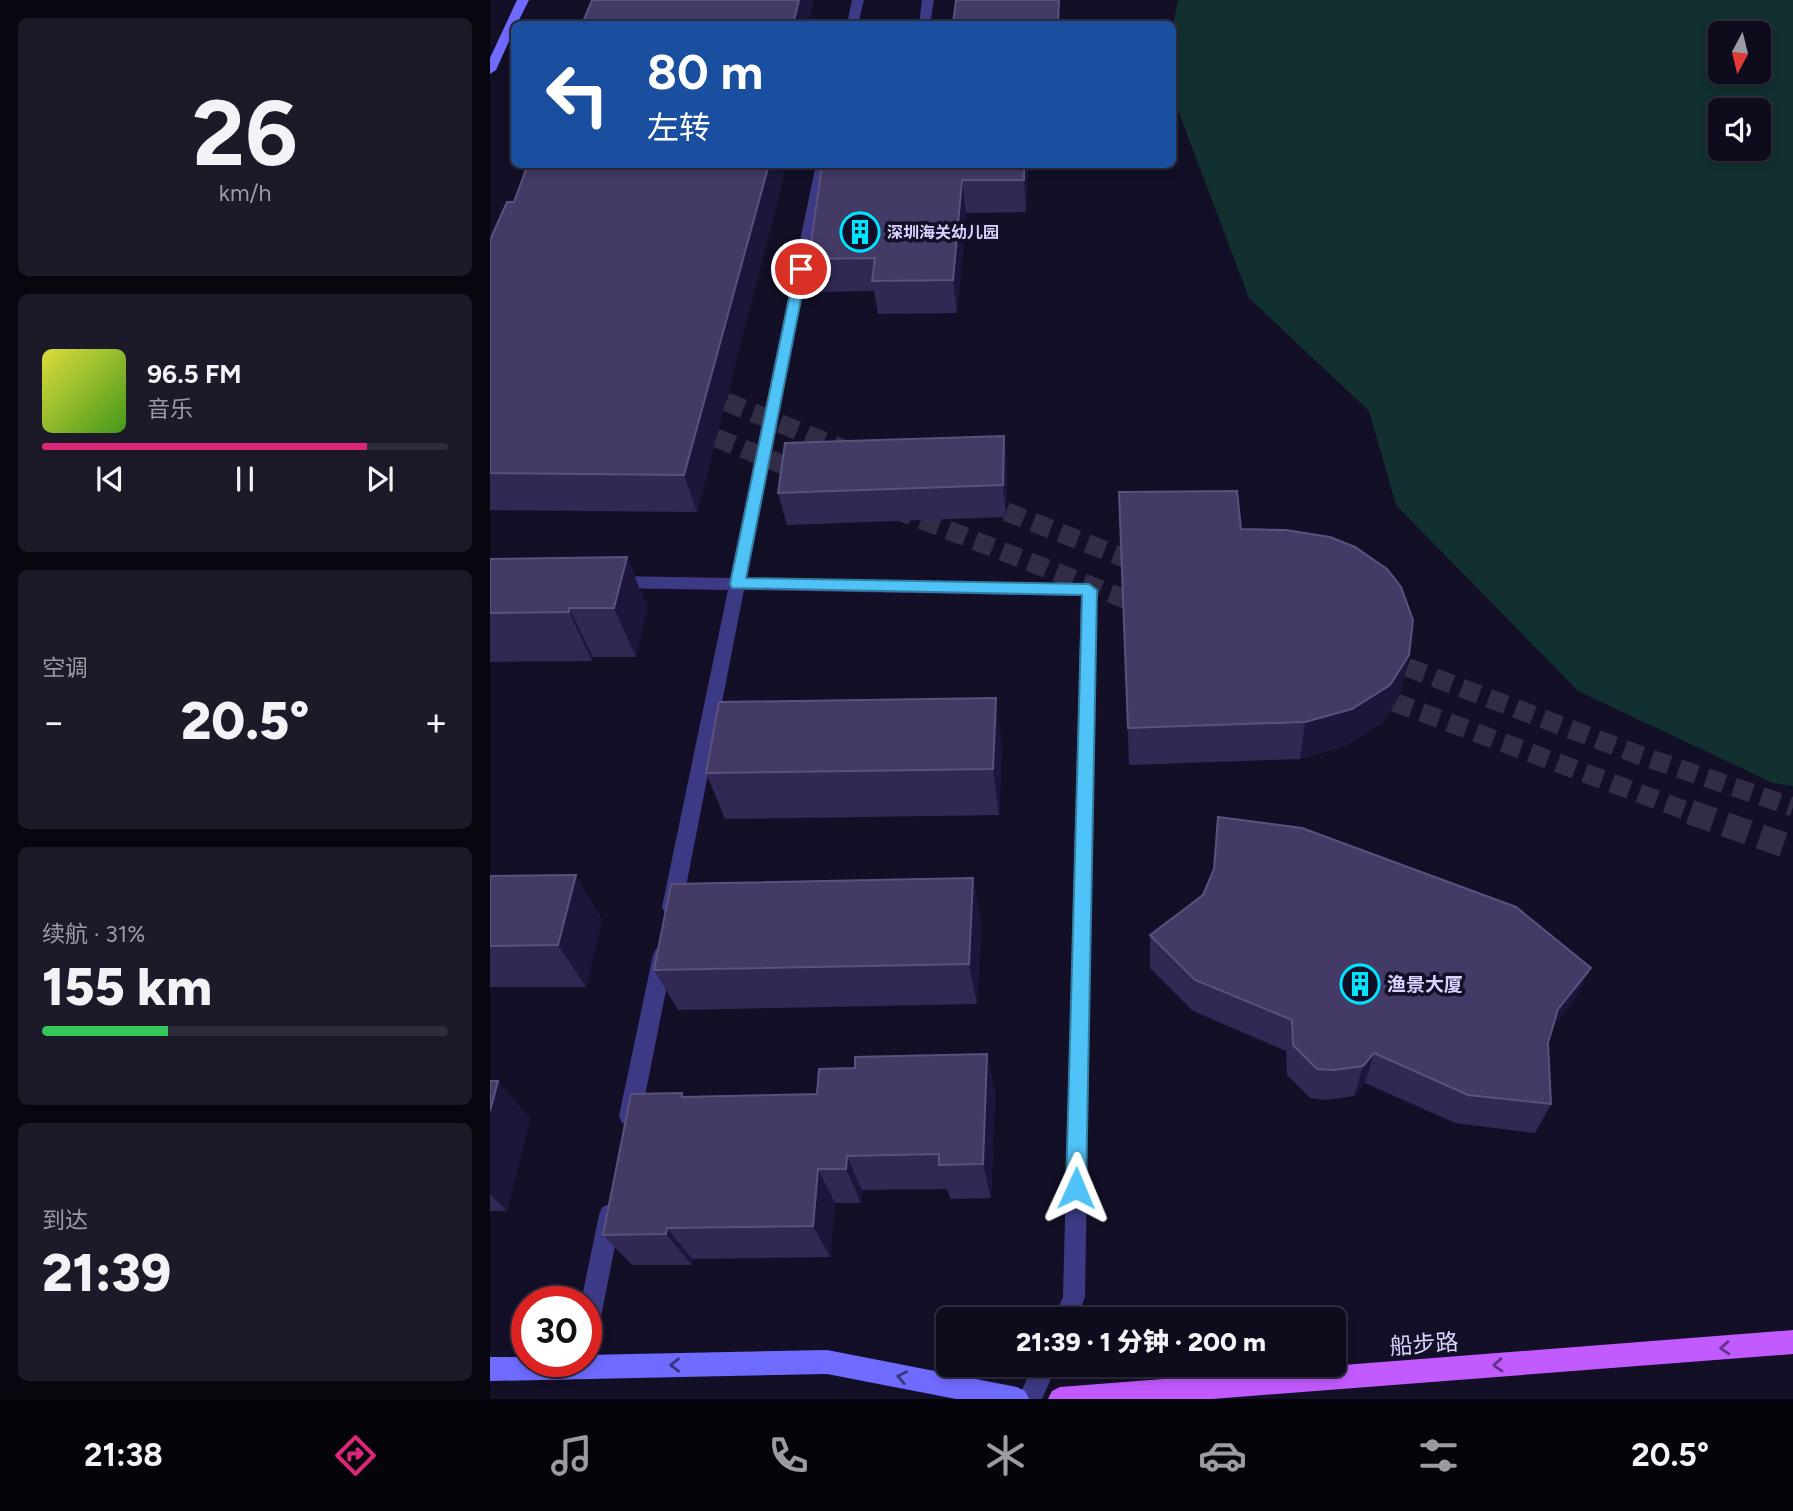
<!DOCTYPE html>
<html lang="zh">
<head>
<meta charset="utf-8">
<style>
  :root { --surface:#0e0b1c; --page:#1c1929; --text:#f1f3f6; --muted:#9b9ba3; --line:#2e2b3b; --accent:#db2777 }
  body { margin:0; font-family:Figtree,"Noto Sans SC",sans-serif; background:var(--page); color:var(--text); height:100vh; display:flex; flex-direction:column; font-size:26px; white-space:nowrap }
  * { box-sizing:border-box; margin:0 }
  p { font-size:23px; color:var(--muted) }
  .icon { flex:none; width:38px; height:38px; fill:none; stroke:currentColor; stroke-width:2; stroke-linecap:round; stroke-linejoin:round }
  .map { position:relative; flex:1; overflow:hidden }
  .sheet { display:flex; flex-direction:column; gap:18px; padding:18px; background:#08060f; width:490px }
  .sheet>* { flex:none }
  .top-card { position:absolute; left:21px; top:21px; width:665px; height:147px; border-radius:10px; box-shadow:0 4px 10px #0003,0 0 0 2px var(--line); background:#1a4fa0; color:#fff; overflow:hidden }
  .needle { width:46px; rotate:187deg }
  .tools { position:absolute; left:1218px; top:21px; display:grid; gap:14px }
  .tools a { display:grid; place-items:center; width:63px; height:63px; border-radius:10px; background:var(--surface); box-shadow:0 4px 10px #0003,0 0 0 2px var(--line); font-size:35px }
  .speed { position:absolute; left:21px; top:1286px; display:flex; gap:14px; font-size:35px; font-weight:700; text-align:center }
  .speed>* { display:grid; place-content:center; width:91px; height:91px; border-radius:50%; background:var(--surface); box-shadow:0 4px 10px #0003,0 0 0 2px var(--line); line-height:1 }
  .speed .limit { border:10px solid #d22; background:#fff; color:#111 }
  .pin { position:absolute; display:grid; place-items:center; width:60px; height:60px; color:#fff; margin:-30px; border:4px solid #fff; border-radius:50%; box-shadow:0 2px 7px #0007 }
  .me { position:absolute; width:77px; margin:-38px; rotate:1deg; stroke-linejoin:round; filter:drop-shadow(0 0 5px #0008) }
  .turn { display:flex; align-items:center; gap:24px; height:147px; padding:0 21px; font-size:32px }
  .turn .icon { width:91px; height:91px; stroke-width:2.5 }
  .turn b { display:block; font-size:49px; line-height:60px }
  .big { font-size:52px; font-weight:800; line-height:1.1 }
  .sheet .tile { flex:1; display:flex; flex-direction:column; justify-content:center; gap:10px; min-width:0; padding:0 24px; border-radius:10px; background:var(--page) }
  .sheet .dial { align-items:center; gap:0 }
  .dial b { font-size:91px; line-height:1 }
  .song { display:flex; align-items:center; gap:21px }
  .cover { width:84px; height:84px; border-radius:10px; background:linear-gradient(135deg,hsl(60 70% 55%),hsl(100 70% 35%)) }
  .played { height:7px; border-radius:4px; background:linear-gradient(90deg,var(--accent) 80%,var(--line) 80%) }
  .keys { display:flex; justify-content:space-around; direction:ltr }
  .heat { display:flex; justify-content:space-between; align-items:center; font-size:38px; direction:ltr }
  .charge { height:10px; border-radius:5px; background:linear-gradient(90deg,#34c759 31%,var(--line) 0) }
  .trip { position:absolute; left:446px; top:1307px; width:410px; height:70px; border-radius:10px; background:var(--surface); box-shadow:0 4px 10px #0003,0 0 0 2px var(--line); font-weight:800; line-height:70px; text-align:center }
  .menu { display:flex; height:112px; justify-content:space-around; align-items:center; background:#06040b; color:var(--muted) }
  .menu .icon { width:49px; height:49px }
  .menu .current { color:var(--accent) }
  .menu b { font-size:32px; color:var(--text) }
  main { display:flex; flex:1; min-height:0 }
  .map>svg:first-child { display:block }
  .green { fill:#12302f; fill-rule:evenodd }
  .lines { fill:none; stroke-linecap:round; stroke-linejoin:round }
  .highway-tunnel-far1 { stroke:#312d47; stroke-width:19; stroke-dasharray:19 10; stroke-linecap:butt }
  .highway-tunnel { stroke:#312d47; stroke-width:25; stroke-dasharray:25 12; stroke-linecap:butt }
  .street { fill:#3d3a85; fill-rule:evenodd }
  .secondary { fill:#6f6bff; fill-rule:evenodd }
  .primary { fill:#c25bff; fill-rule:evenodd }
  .wall { fill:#312854 }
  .shaded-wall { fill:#1d163a }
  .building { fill:#433a66; stroke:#5a527e; stroke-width:2 }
  .oneway { stroke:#623188 }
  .oneway2 { stroke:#38347d }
  .route { fill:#4fc3f7; stroke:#337fa1; stroke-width:2 }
  .labels { text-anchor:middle; stroke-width:7; stroke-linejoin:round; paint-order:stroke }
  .far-poi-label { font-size:16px; font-weight:bold; fill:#d9d4ff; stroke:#130f26; text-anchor:start }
  .poi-label { font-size:19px; font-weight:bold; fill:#d9d4ff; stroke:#130f26; text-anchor:start }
  .near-street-label { font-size:23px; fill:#d9d4ff; stroke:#130f26 }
</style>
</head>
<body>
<main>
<section class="sheet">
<div class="tile dial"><b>26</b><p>km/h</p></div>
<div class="tile">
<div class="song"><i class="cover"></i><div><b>96.5 FM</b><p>音乐</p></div></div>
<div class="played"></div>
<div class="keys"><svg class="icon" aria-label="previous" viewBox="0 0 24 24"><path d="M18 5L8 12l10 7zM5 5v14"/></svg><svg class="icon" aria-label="pause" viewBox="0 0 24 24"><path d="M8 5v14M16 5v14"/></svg><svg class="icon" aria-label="next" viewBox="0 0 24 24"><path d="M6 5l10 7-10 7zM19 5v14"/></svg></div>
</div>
<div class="tile"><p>空调</p>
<div class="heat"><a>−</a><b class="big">20.5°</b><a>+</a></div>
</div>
<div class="tile"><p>续航 · 31%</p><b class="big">155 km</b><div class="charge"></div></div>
<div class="tile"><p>到达</p><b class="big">21:39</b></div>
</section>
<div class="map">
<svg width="1303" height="1399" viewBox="0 0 1303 1399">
  <rect width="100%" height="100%" fill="#130f26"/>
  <!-- green -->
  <path class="green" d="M688,0H1303V786L1283,783L1088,691L906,505L879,411L759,298L683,97V25ZM1230,33H1269V72H1230ZM1230,110H1269V149H1230Z"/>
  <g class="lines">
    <!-- highway-tunnel-far1 -->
    <g class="highway-tunnel-far1">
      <polyline points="209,391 361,452"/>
      <polyline points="199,427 319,475"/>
      <polyline points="489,501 655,566"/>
      <polyline points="404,509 658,608"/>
      <polyline points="890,657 1149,755 1303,807"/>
      <polyline points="877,692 1205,814"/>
    </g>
    <!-- highway-tunnel -->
    <polyline class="highway-tunnel" points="1200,812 1303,848"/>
    <!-- street -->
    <g class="street">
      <polygon points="362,0 374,0 368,24 357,24"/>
      <polygon points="432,0 444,0 440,24 429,24"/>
      <polygon points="326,164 338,164 257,578 599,584 607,590 595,1297 586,1320 563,1320 573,1297 591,596 254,590 192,907 189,913 182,916 175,913 172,907 238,590 124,588 116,582 124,576 240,578"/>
      <polygon points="173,946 180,949 183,955 151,1116 148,1123 140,1126 132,1123 129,1116 163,955 166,949"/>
      <polygon points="120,1204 128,1207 131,1215 108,1332 104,1340 96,1343 96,1302 91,1302 109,1215 112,1207"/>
      <polygon points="543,1365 567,1365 552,1399 528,1399"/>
    </g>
    <!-- secondary -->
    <g class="secondary">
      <polygon points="27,0 39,0 27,24 24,24 24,30 6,70 0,74 0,58"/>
      <polygon points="337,1350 527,1387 535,1391 539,1399 466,1399 337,1374 0,1381 0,1357 37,1357 37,1362 96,1362 96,1355"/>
    </g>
    <!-- primary -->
    <polygon class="primary" points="1303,1330 1303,1354 722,1399 558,1399 562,1391 570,1387"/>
  </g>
  <!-- wall -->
  <g class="wall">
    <polygon points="332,164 538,164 536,212 476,213 467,313 388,314 384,291 326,292 319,259"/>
    <polygon points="294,175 207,512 0,510 0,240 24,202"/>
    <polygon points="514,436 517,468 516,517 297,525 288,493"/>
    <polygon points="629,492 751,529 919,655 911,693 892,723 855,746 810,759 639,765"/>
    <polygon points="137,557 157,607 146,657 103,657 102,661 0,662 0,559"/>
    <polygon points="512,745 509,815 235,819 216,773"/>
    <polygon points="0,876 112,919 96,987 0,987"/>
    <polygon points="483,878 491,921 487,1004 188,1010 164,970"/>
    <polygon points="660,935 1101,968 1084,1000 1063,1026 1058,1043 1061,1104 1045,1133 965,1123 875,1083 864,1096 836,1100 820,1098 797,1075 796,1051 703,1011 660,968"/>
    <polygon points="497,1054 505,1092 501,1198 460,1199 457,1189 372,1190 371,1203 345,1203 340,1257 202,1259 202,1265 142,1265 113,1235 192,1093 195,1097 327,1094 365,1068"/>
    <polygon points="0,1081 40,1118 17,1211 0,1211"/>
  </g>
  <!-- shaded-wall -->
  <g class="shaded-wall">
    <polygon points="309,0 324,0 318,24 303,24"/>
    <polygon points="569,0 570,24 568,24"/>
    <polygon points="279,164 292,164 294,175 207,512 194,475"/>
    <polygon points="534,164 538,164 536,212 534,180"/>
    <polygon points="472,180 476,213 467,313 463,280"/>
    <polygon points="514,436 517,468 516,517 513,485"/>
    <polygon points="137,557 157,607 146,657 124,608"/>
    <polygon points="79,608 103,657 102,661 79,612"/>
    <polygon points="919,655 911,693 892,723 855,746 810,759 815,722"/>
    <polygon points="506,698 512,745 509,815 503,769"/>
    <polygon points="86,875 112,919 96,987 68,945"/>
    <polygon points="483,878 491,921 487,1004 479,964"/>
    <polygon points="1101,968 1084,1000 1052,1040 1068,1009"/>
    <polygon points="884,1053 875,1083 864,1096 873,1066"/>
    <polygon points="497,1054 505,1092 501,1198 493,1164"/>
    <polygon points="8,1081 40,1118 17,1211 0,1194 0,1111"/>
    <polygon points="357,1156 372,1190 371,1203 356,1169"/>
    <polygon points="328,1169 345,1203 340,1257 323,1226"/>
    <polygon points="177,1228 202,1259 202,1265 176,1234"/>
  </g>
  <!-- building -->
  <g class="building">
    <polygon points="102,0 309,0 303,24 92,24"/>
    <polygon points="466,0 569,0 568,24 463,24"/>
    <polygon points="38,164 279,164 194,475 0,473 0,240 17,202 24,202"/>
    <polygon points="332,164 534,164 534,180 472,180 463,280 382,281 385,258 319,259"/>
    <polygon points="514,436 513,485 288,493 295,443"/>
    <polygon points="747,491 751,529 796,530 840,537 865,547 897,569 911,587 923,620 919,655 900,685 862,709 815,722 638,728 629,492"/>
    <polygon points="137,557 124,608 79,608 79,612 0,613 0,559"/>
    <polygon points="506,698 503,769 216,773 229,702"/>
    <polygon points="728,817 812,828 1026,907 1101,968 1068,1009 1058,1043 1061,1104 978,1095 884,1053 873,1066 844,1070 827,1069 803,1045 802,1020 705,980 660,935 713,895 724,869"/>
    <polygon points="86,875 68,945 0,946 0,876"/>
    <polygon points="483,878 479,964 164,970 181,884"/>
    <polygon points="497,1054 493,1164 449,1165 449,1154 357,1156 356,1169 328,1169 323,1226 177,1228 176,1234 113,1235 141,1094 192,1093 192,1097 327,1094 329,1069 365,1068 365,1057"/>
    <polygon points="0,1081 8,1081 0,1111"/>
  </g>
  <!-- one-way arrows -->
  <defs><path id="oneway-chevron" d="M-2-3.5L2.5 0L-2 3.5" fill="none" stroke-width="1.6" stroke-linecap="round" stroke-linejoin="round" transform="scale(1.75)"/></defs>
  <g class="oneway">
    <use href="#oneway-chevron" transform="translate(1235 1348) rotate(176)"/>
    <use href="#oneway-chevron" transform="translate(1008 1365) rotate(176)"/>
  </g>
  <g class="oneway2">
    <use href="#oneway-chevron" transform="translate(185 1365) rotate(179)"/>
    <use href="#oneway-chevron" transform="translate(412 1377) rotate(-169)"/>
  </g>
  <!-- route -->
  <polygon class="route" points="311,265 317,269 256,578 599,584 607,590 596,1188 593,1195 586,1198 579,1195 576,1188 592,595 242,588 240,584 305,269"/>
  <!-- icons -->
  <defs>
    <g id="building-ring" transform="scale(2.0125)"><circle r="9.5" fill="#130f26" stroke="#00e5ff" stroke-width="1.5"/><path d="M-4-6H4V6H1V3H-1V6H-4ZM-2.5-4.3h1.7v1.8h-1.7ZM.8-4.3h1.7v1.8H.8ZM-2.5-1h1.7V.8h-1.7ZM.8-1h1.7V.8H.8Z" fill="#00e5ff"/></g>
  </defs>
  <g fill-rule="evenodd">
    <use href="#building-ring" x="370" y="232"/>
    <use href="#building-ring" x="870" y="984"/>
  </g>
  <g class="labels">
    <!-- far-poi labels -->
    <g class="far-poi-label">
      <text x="397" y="238">深圳海关幼儿园</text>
    </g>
    <!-- poi labels -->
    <g class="poi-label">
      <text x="897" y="991">渔景大厦</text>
    </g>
    <!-- near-street labels -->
    <g class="near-street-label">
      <text transform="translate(934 1344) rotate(-4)" y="8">船步路</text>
    </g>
  </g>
</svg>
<div class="tools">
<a><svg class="needle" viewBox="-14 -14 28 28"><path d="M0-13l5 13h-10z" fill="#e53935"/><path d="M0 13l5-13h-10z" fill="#9b9ba3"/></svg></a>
<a><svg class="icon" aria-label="sound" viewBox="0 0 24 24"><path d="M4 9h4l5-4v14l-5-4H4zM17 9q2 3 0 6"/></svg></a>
</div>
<div class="speed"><div class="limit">30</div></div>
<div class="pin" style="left:311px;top:269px;background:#d93025"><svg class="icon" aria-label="arrive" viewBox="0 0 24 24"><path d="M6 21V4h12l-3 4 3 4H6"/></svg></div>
<svg class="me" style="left:586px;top:1188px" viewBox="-20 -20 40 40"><path d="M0-17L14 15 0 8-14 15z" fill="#4fc3f7" stroke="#fff" stroke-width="4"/></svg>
<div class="trip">21:39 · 1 分钟 · 200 m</div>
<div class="top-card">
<div class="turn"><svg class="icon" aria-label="left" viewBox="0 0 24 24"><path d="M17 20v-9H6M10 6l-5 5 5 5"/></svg><div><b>80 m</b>左转</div></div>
</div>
</div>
</main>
<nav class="menu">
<b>21:38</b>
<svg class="icon current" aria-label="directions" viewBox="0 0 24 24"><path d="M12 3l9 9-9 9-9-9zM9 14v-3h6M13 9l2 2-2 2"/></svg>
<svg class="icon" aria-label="music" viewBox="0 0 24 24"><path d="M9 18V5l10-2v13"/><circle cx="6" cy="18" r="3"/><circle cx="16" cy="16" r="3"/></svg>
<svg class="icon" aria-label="phone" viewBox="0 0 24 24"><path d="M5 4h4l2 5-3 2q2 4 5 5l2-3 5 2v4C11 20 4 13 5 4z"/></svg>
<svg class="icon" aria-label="climate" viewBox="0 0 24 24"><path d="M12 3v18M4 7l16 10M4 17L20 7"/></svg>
<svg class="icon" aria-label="car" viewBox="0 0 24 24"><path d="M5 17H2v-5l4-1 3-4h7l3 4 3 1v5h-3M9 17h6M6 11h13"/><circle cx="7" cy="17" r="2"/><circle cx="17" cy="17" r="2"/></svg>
<svg class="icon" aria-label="filters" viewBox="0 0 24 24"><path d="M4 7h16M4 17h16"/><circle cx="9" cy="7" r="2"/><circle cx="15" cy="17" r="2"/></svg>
<b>20.5°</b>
</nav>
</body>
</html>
